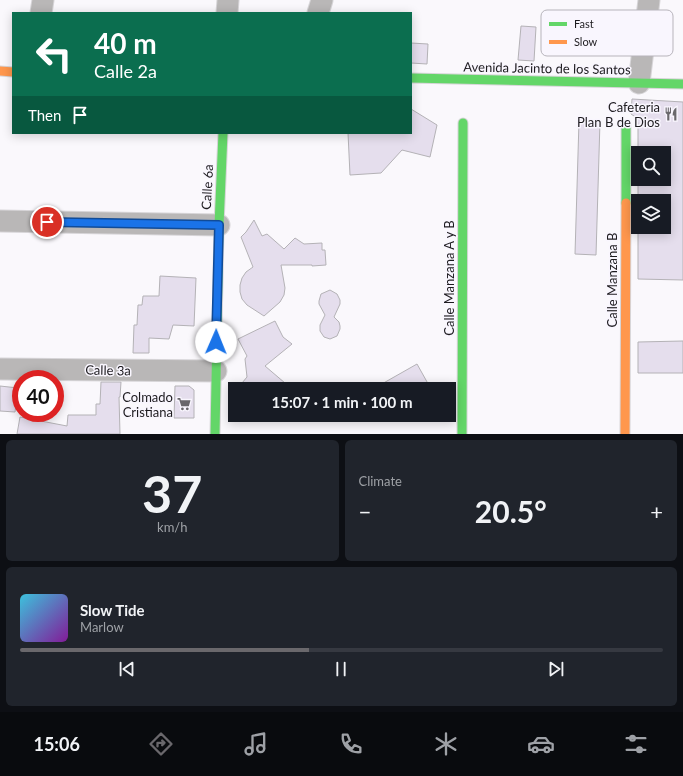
<!DOCTYPE html>
<html lang="en">
<head>
<meta charset="utf-8">
<style>
  :root { --surface:#171b24; --page:#20242c; --text:#f1f3f6; --muted:#9ea1a6; --line:#363941; --accent:#6a686c }
  body { margin:0; font-family:Lato,sans-serif; background:var(--page); color:var(--text); height:100vh; display:flex; flex-direction:column; font-size:15px; white-space:nowrap }
  * { box-sizing:border-box; margin:0 }
  p { font-size:13px; color:var(--muted) }
  .icon { flex:none; width:22px; height:22px; fill:none; stroke:currentColor; stroke-width:2; stroke-linecap:round; stroke-linejoin:round }
  .map { position:relative; height:434px; overflow:hidden }
  .sheet { display:flex; flex-direction:column; gap:6px; padding:6px; background:#0d0f14; flex:1 }
  .sheet>* { flex:none }
  .guide { position:absolute; left:12px; top:12px; width:400px; height:122px; border-radius:0px; box-shadow:0 2px 10px #0003; background:#0b6e4f; color:#fff; overflow:hidden }
  .buttons { position:absolute; left:631px; top:146px; display:grid; gap:8px }
  .buttons a { display:grid; place-items:center; width:40px; height:40px; border-radius:0px; background:var(--surface); box-shadow:0 2px 10px #0003; font-size:20px }
  .speed { position:absolute; left:12px; top:370px; display:flex; gap:8px; font-size:20px; font-weight:700; text-align:center }
  .speed>* { display:grid; place-content:center; width:52px; height:52px; border-radius:50%; background:var(--surface); box-shadow:0 2px 10px #0003; line-height:1 }
  .speed .limit { border:6px solid #d22; background:#fff; color:#111 }
  .pin { position:absolute; display:grid; place-items:center; width:34px; height:34px; color:#fff; margin:-17px; border:2px solid #fff; border-radius:50%; box-shadow:0 1px 4px #0007 }
  .me { position:absolute; width:44px; margin:-22px; rotate:1deg; stroke-linejoin:round; filter:drop-shadow(0 0 3px #0008) }
  .turn { display:flex; align-items:center; gap:14px; height:84px; padding:0 16px; font-size:18px }
  .turn .icon { width:52px; height:52px; stroke-width:2.5 }
  .turn b { display:block; font-size:28px; line-height:34px }
  .then { display:flex; align-items:center; height:38px; padding:0 16px; background:#0003; gap:8px; font-size:15px }
  .big { font-size:30px; font-weight:700; line-height:1.1 }
  .sheet .widget { flex:1; display:flex; flex-direction:column; justify-content:center; gap:6px; min-width:0; padding:0 14px; border-radius:6px; background:var(--page) }
  .sheet .dial { align-items:center; gap:0 }
  .dial b { font-size:52px; line-height:1 }
  .song { display:flex; align-items:center; gap:12px }
  .cover { width:48px; height:48px; border-radius:6px; background:linear-gradient(135deg,hsl(190 70% 55%),hsl(290 70% 35%)) }
  .played { height:4px; border-radius:2px; background:linear-gradient(90deg,var(--accent) 45%,var(--line) 45%) }
  .keys { display:flex; justify-content:space-around; direction:ltr }
  .heat { display:flex; justify-content:space-between; align-items:center; font-size:22px; direction:ltr }
  .sheet .tiles { flex:1; display:grid; gap:6px; grid-template-columns:1fr 1fr }
  .widget:last-child { grid-column:span 2 }
  .trip { position:absolute; left:228px; top:382px; width:228px; height:40px; border-radius:0px; background:var(--surface); box-shadow:0 2px 10px #0003; font-weight:700; line-height:40px; text-align:center }
  .tab-bar { display:flex; height:64px; justify-content:space-around; align-items:center; background:#090b0e; color:var(--muted) }
  .tab-bar .icon { width:28px; height:28px }
  .tab-bar .current { color:var(--accent) }
  .tab-bar b { font-size:18px; color:var(--text) }
  .map>svg:first-child { display:block }
  .building { fill:#e5deed; stroke:#b4b2b6 }
  .lines { fill:none; stroke-linecap:round; stroke-linejoin:round }
  .street-casing { stroke:#d7d5d8; stroke-width:23 }
  .fast-casing { stroke:#d7d5d8; stroke-width:11 }
  .slow-casing { stroke:#d7d5d8; stroke-width:11 }
  .street { stroke:#b9b7b7; stroke-width:21 }
  .fast { stroke:#63d668; stroke-width:9 }
  .slow { stroke:#ff974d; stroke-width:9 }
  .route-casing { stroke:#114b97; stroke-width:10 }
  .route { stroke:#1a73e8; stroke-width:7 }
  .labels { text-anchor:middle; stroke-width:3; stroke-linejoin:round; paint-order:stroke }
  .street-label { font-size:13px; fill:#1d1b1f; stroke:#f9f6fe }
  .poi-label { font-size:13px; fill:#1d1b1f; stroke:#f9f6fe; text-anchor:end }
  .key { fill:#f9f6fe; stroke:#b7b4bb; stroke-width:1 }
  .key-label { font-size:11px; fill:#1d1b1f }
</style>
</head>
<body>
<div class="map">
<svg width="683" height="434" viewBox="0 0 683 434">
  <rect width="100%" height="100%" fill="#faf8fc"/>
  <!-- building -->
  <g class="building">
    <polygon points="521,26 536,27 534,61 518,60"/>
    <polygon points="411,43 428,44 427,64 411,63"/>
    <polygon points="632,99 683,102 683,280 638,279 638,227 664,227 664,201 638,201 638,179 664,179 664,153 638,153 638,125 637,118 631,114"/>
    <polygon points="411,109 437,125 430,157 402,150 381,173 350,175 348,133 411,133"/>
    <polygon points="579,121 600,121 596,255 575,254"/>
    <polygon points="254,220 262,236 267,234 284,249 295,238 304,244 322,243 322,250 325,250 326,265 312,266 312,265 281,265 285,288 284,295 280,302 264,316 247,305 242,299 240,292 240,285 242,278 246,272 253,267 241,237 246,232"/>
    <polygon points="160,276 196,278 194,326 173,325 169,339 149,338 149,353 133,353 134,325 137,325 138,305 142,305 143,296 159,296"/>
    <polygon points="330,290 337,294 340,300 340,304 334,317 339,322 340,326 340,329 337,336 330,339 324,337 320,331 320,325 325,315 319,304 319,301 321,294"/>
    <polygon points="275,321 283,337 292,344 265,366 292,389 237,389 247,377 245,359 247,356 238,339"/>
    <polygon points="683,341 683,373 638,373 638,342"/>
    <polygon points="417,364 431,389 382,389 380,385"/>
    <polygon points="101,382 121,382 120,397 119,397 120,434 17,434 20,417 67,426 68,415 96,415 96,404 100,404"/>
    <polygon points="0,386 18,388 15,412 0,411"/>
    <polygon points="175,386 189,386 194,390 194,418 174,418"/>
  </g>
  <g class="lines">
    <!-- street casing -->
    <g class="street-casing">
      <g id="street">
        <polyline points="41,13 43,0"/>
        <polyline points="227,13 228,0"/>
        <polyline points="318,13 322,0"/>
        <polyline points="639,83 649,0"/>
        <polyline points="0,221 219,225"/>
        <polyline points="0,369 216,371"/>
      </g>
    </g>
    <!-- fast casing -->
    <g class="fast-casing">
      <g id="fast">
        <polyline points="411,78 683,84"/>
        <polyline points="626,203 626,125"/>
        <polyline points="215,434 219,225 223,133"/>
        <polyline points="462,434 463,123"/>
      </g>
    </g>
    <!-- slow casing -->
    <g class="slow-casing">
      <g id="slow">
        <polyline points="0,71 13,72"/>
        <polyline points="625,434 626,203"/>
      </g>
    </g>
    <!-- street -->
    <use href="#street" class="street"/>
    <!-- fast -->
    <use href="#fast" class="fast"/>
    <!-- slow -->
    <use href="#slow" class="slow"/>
  </g>
  <g class="lines">
    <!-- route casing -->
    <g class="route-casing">
      <polyline id="route" points="47,222 219,225 216,342"/>
    </g>
    <!-- route -->
    <use href="#route" class="route"/>
  </g>
  <!-- icons -->
  <defs>
    <g id="restaurant-bare" transform="scale(1.08)"><path d="M-5-6h1v4h1v-4h1v4h1v-4h1v5L-1.5 .5V6h-2V.5L-5-1ZM5-6V6H3V1.5H1.5Q1.5-4 5-6Z" fill="#6a686c" stroke="#f9f6fe" stroke-width="2.5" paint-order="stroke"/></g>
    <g id="supermarket-bare" transform="scale(1.08)"><path d="M-6-5.5h2.5l.6 2H6L4.5 2H-2.5L-4.4-4H-6ZM-1.5 3.2a1.3 1.3 0 1 0 .1 0ZM3 3.2a1.3 1.3 0 1 0 .1 0Z" fill="#6a686c" stroke="#f9f6fe" stroke-width="2.5" paint-order="stroke"/></g>
  </defs>
  <g fill-rule="evenodd">
    <use href="#restaurant-bare" x="671" y="114"/>
    <use href="#supermarket-bare" x="184" y="404"/>
  </g>
  <g class="labels">
    <!-- street labels -->
    <g class="street-label">
      <text transform="translate(547 68) rotate(1)" y="5">Avenida Jacinto de los Santos</text>
      <text transform="translate(207 187) rotate(-87)" y="5">Calle 6a</text>
      <text transform="translate(449 278) rotate(-90)" y="5">Calle Manzana A y B</text>
      <text transform="translate(612 280) rotate(-90)" y="5">Calle Manzana B</text>
      <text transform="translate(108 370) rotate(1)" y="5">Calle 3a</text>
    </g>
    <!-- poi labels -->
    <g class="poi-label">
      <text x="660" y="112">Cafeteria<tspan x="660" dy="15">Plan B de Dios</tspan></text>
      <text x="173" y="402">Colmado<tspan x="173" dy="15">Cristiana</tspan></text>
    </g>
  </g>
  <!-- legend -->
  <rect x="541" y="10" width="132" height="46" rx="6" class="key"/>
  <rect x="549" y="22" width="18" height="4" fill="#63d668"/>
  <rect x="549" y="40" width="18" height="4" fill="#ff974d"/>
  <g class="key-label">
    <text x="574" y="28">Fast</text>
    <text x="574" y="46">Slow</text>
  </g>
</svg>
<div class="buttons">
<a><svg class="icon" aria-label="search" viewBox="0 0 24 24"><circle cx="10" cy="10" r="6"/><path d="M15 15l6 6"/></svg></a>
<a><svg class="icon" aria-label="layers" viewBox="0 0 24 24"><path d="M12 4l9 5-9 5-9-5zM3 14l9 5 9-5"/></svg></a>
</div>
<div class="speed"><div class="limit">40</div></div>
<div class="pin" style="left:47px;top:222px;background:#d93025"><svg class="icon" aria-label="arrive" viewBox="0 0 24 24"><path d="M6 21V4h12l-3 4 3 4H6"/></svg></div>
<svg class="me" style="left:216px;top:342px" viewBox="-20 -20 40 40"><circle r="19" fill="#fff"/><path d="M0-13L10 11 0 6-10 11z" fill="#1a73e8"/></svg>
<div class="trip">15:07 · 1 min · 100 m</div>
<div class="guide">
<div class="turn"><svg class="icon" aria-label="left" viewBox="0 0 24 24"><path d="M17 20v-9H6M10 6l-5 5 5 5"/></svg><div><b>40 m</b>Calle 2a</div></div>
<div class="then">Then<svg class="icon" aria-label="arrive" viewBox="0 0 24 24"><path d="M6 21V4h12l-3 4 3 4H6"/></svg></div>
</div>
</div>
<section class="sheet">
<div class="tiles">
<div class="widget dial"><b>37</b><p>km/h</p></div>
<div class="widget"><p>Climate</p>
<div class="heat"><a>−</a><b class="big">20.5°</b><a>+</a></div>
</div>
<div class="widget">
<div class="song"><i class="cover"></i><div><b>Slow Tide</b><p>Marlow</p></div></div>
<div class="played"></div>
<div class="keys"><svg class="icon" aria-label="previous" viewBox="0 0 24 24"><path d="M18 5L8 12l10 7zM5 5v14"/></svg><svg class="icon" aria-label="pause" viewBox="0 0 24 24"><path d="M8 5v14M16 5v14"/></svg><svg class="icon" aria-label="next" viewBox="0 0 24 24"><path d="M6 5l10 7-10 7zM19 5v14"/></svg></div>
</div>
</div>
</section>
<nav class="tab-bar">
<b>15:06</b>
<svg class="icon current" aria-label="directions" viewBox="0 0 24 24"><path d="M12 3l9 9-9 9-9-9zM9 14v-3h6M13 9l2 2-2 2"/></svg>
<svg class="icon" aria-label="music" viewBox="0 0 24 24"><path d="M9 18V5l10-2v13"/><circle cx="6" cy="18" r="3"/><circle cx="16" cy="16" r="3"/></svg>
<svg class="icon" aria-label="phone" viewBox="0 0 24 24"><path d="M5 4h4l2 5-3 2q2 4 5 5l2-3 5 2v4C11 20 4 13 5 4z"/></svg>
<svg class="icon" aria-label="climate" viewBox="0 0 24 24"><path d="M12 3v18M4 7l16 10M4 17L20 7"/></svg>
<svg class="icon" aria-label="car" viewBox="0 0 24 24"><path d="M5 17H2v-5l4-1 3-4h7l3 4 3 1v5h-3M9 17h6M6 11h13"/><circle cx="7" cy="17" r="2"/><circle cx="17" cy="17" r="2"/></svg>
<svg class="icon" aria-label="filters" viewBox="0 0 24 24"><path d="M4 7h16M4 17h16"/><circle cx="9" cy="7" r="2"/><circle cx="15" cy="17" r="2"/></svg>
</nav>
</body>
</html>
